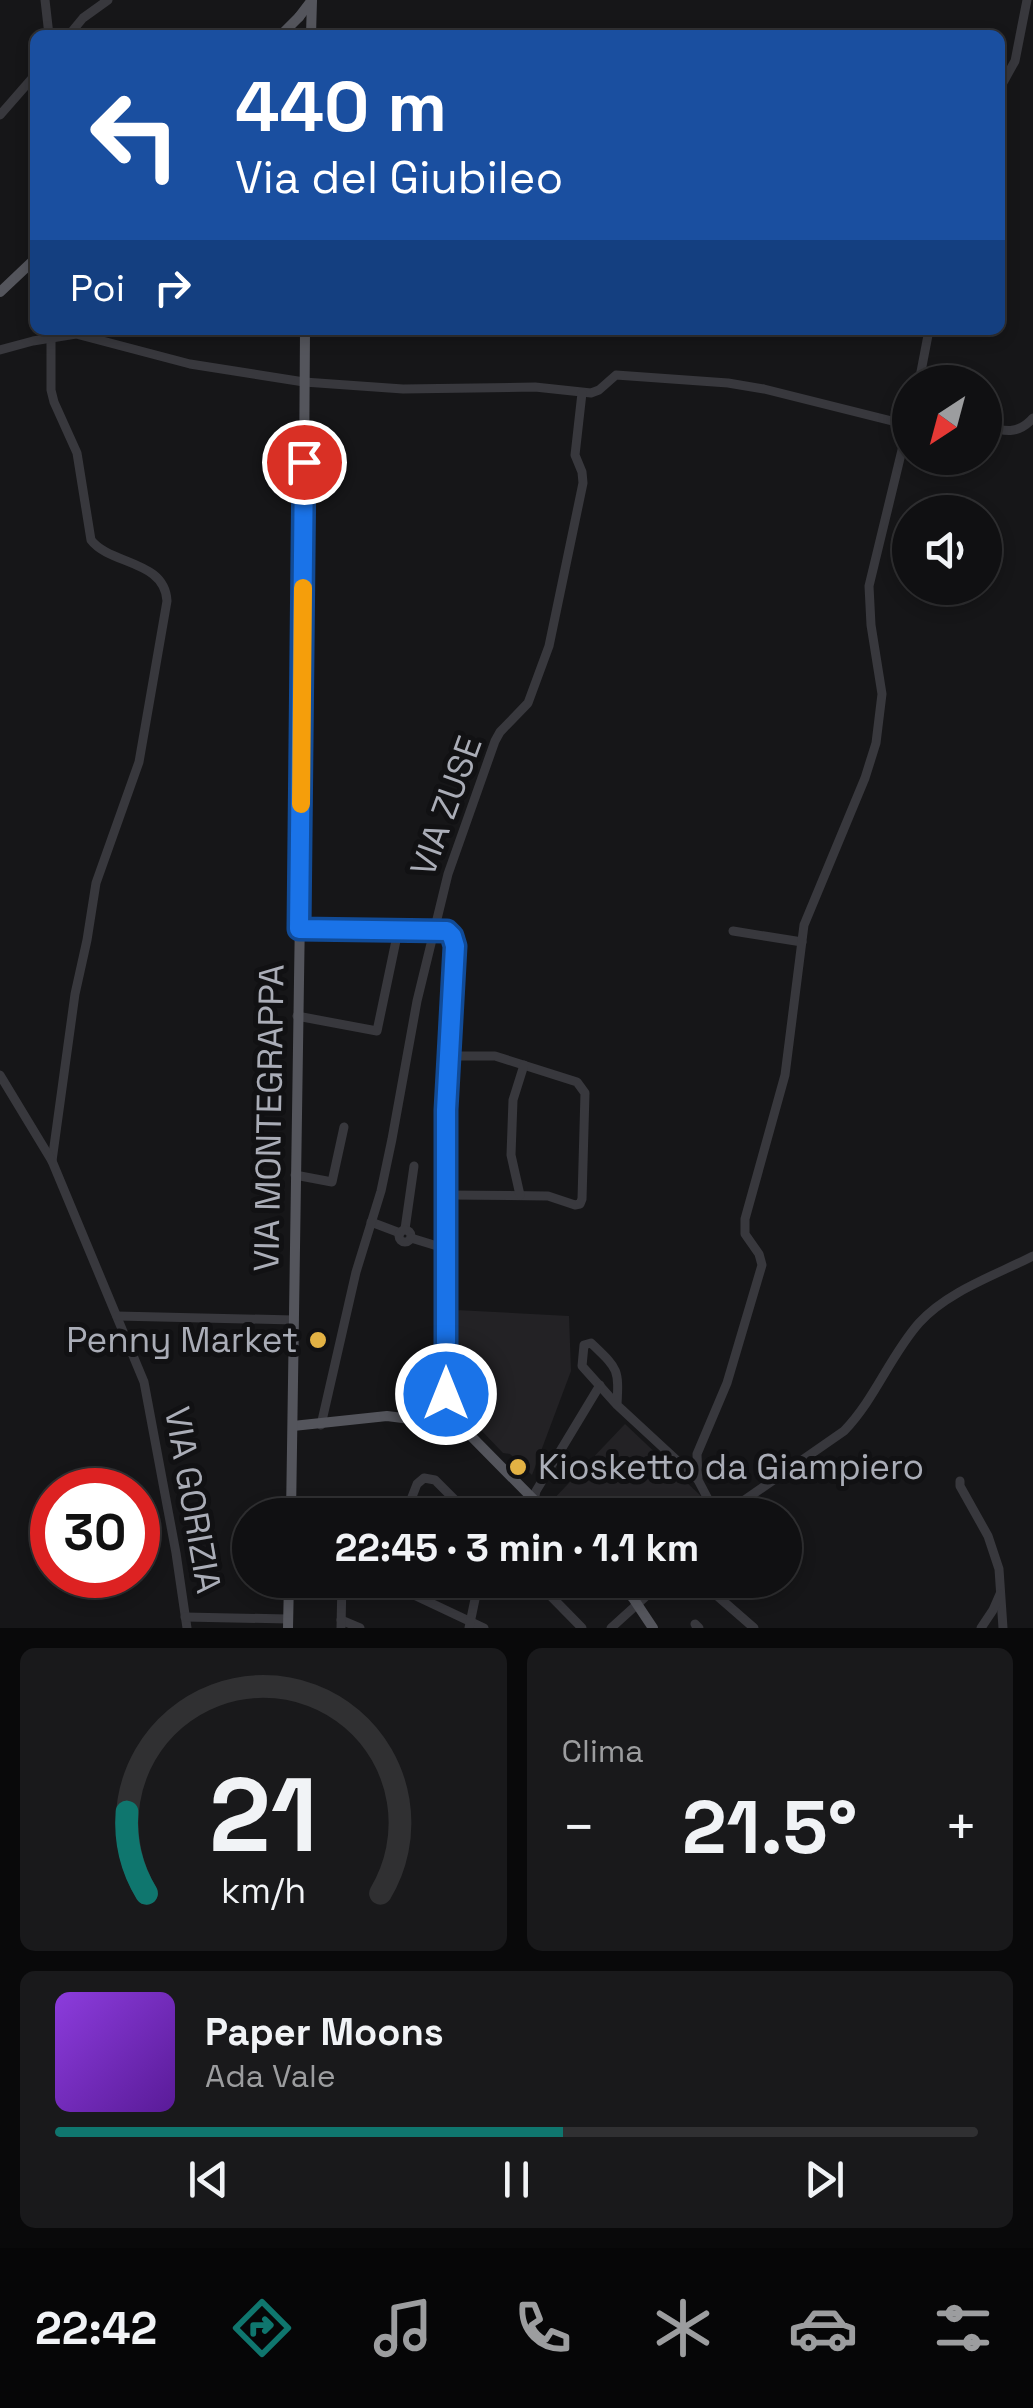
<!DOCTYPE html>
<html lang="it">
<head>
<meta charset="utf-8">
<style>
  :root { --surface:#101012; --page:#19191b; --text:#f1f3f6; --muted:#9c9d9f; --line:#303032; --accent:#0f766e }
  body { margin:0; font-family:"Space Grotesk",sans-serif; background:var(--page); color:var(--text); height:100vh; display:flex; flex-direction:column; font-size:38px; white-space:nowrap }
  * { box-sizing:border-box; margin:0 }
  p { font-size:32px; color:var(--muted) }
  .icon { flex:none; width:55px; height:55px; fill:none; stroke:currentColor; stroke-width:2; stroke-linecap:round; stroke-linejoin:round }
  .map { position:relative; height:1628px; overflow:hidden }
  .panel { display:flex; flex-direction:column; gap:20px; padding:20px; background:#09090a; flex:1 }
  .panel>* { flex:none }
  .top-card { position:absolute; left:30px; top:30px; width:975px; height:305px; border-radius:15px; box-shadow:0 5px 15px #0003,0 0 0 2px var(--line); background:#1a4fa0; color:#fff; overflow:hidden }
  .needle { width:65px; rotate:216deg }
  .fabs { position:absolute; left:892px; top:365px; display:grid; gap:20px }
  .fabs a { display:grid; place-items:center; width:110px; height:110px; border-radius:50%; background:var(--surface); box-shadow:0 5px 15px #0003,0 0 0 2px var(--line); font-size:50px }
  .speed { position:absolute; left:30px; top:1468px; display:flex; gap:20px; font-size:50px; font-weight:700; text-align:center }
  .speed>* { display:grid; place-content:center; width:130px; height:130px; border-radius:50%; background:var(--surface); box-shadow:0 5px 15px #0003,0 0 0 2px var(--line); line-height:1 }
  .speed .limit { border:15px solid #d22; background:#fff; color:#111 }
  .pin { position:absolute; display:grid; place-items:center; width:85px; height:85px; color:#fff; margin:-42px; border:5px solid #fff; border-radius:50%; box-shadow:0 2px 10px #0007 }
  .me { position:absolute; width:110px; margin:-55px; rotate:0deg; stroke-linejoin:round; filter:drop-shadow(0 0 8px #0008) }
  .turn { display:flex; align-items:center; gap:35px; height:210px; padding:0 40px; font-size:45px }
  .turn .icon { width:130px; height:130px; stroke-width:2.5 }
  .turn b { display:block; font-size:70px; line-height:85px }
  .then { display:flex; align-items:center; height:95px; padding:0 40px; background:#0003; gap:20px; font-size:38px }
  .big { font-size:75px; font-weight:800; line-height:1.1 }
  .panel .tile { flex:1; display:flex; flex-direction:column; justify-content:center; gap:15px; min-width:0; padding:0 35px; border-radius:15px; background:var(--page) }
  .panel .dial { align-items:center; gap:0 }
  .dial svg { height:260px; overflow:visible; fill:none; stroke:var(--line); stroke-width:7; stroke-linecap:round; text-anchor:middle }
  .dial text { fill:var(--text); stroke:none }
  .song { display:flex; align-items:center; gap:30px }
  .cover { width:120px; height:120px; border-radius:15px; background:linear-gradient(135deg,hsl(270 70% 55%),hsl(270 70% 35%)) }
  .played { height:10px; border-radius:5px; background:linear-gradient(90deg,var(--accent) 55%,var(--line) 55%) }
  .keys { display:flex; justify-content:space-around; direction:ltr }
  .heat { display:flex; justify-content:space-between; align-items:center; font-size:55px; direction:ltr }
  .panel .tiles { flex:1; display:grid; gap:20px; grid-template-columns:1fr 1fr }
  .tile:last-child { grid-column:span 2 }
  .trip { position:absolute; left:232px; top:1498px; width:570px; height:100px; border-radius:50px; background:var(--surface); box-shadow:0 5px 15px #0003,0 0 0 2px var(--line); font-weight:800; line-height:100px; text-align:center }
  .tabs { display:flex; height:160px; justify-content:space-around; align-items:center; background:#060607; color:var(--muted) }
  .tabs .icon { width:70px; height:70px }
  .tabs .selected { color:var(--accent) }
  .tabs b { font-size:45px; color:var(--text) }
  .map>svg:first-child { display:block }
  .built { fill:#232225 }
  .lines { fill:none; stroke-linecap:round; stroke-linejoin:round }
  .minor { stroke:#38383d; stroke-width:9 }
  .major { stroke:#54555c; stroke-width:10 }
  .major-bridge { stroke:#54555c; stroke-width:10 }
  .route-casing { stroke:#114b97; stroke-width:25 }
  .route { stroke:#1a73e8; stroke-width:18 }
  .slow { stroke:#f59e0b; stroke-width:18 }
  .poi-dot { fill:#e3b244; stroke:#111113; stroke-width:4 }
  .labels { text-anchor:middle; stroke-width:10; stroke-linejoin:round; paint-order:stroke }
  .street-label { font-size:35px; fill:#aaadb7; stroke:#111113 }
  .poi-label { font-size:35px; fill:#aaadb7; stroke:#111113; text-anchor:end }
</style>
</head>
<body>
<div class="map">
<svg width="1033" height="1628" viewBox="0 0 1033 1628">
  <rect width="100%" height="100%" fill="#161618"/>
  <!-- built -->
  <g class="built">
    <polygon points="456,1310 569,1316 571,1371 532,1475 510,1454 503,1453 480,1429 479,1421 475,1418 476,1412 455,1389"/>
    <polygon points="625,1424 702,1497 695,1515 560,1515 549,1504"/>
  </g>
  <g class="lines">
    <!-- minor -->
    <g class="minor">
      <polyline points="45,0 49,35"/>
      <polyline points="69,35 83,18 108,0"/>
      <polyline points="1000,88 1015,61 1027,0"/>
      <polyline points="0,115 35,75"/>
      <path d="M51,337V390L54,402L77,453L91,540C110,565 165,560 167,601L139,762L96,883L87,940L75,994L52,1161"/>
      <polyline points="0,350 33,341 76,334 190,364 304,382 403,389 535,387 591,393 599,390 616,375 728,383 764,389 908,425"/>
      <polyline points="919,382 929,330"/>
      <path d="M985,425C1004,432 1018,435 1033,418"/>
      <polyline points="299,929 434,930 447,931 452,936 455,946 447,1110 446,1393 440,1423"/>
      <polyline points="733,931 802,942"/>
      <polyline points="297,1016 377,1031 398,931"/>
      <polyline points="0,1075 52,1161 144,1382 176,1553 187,1628"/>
      <polyline points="295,1175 332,1182 344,1127"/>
      <polyline points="447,1195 548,1196 575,1205 580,1204 582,1199 585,1093 577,1082 495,1056 449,1056"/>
      <polyline points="520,1195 511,1155 513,1100 524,1065"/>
      <polyline points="371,1222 400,1233"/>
      <polyline points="405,1229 414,1166"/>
      <circle cx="405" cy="1236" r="6"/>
      <polyline points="411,1238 447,1249"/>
      <polyline points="117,1316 294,1320"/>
      <polyline points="446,1393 468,1433"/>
      <path d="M617,1405C619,1368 618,1369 591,1343L584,1345L582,1366L617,1405L696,1478"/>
      <polyline points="321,1425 356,1272 381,1191 392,1139 417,1001 448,874 495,741 500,732 528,703 549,646 583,483 582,472 575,455 582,393"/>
      <polyline points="960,1481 960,1486 988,1536 999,1569 1003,1628"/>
      <polyline points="405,1515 417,1484 424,1478 435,1480 470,1515"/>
      <polyline points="519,1515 534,1500 536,1491 600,1385"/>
      <polyline points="705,1515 708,1499 698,1480 697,1454 727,1383 762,1265 759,1254 745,1234 745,1219 785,1075 804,925 865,778 876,743 882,694 871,625 869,586 910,417"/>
      <path d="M723,1515L844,1431C875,1399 890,1356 919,1323C948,1291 996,1275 1033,1256"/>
      <polyline points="382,1580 484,1628"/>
      <polyline points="535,1580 582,1628"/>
      <polyline points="699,1580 754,1628"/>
      <polyline points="185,1617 288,1619"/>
      <polyline points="341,1620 360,1628"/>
      <polyline points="341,1628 342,1580"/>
      <polyline points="469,1628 479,1580"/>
      <polyline points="611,1628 664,1580"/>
      <polyline points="697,1628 695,1624 699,1628"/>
      <polyline points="981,1628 993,1610 1000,1594"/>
    </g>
    <!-- major -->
    <g class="major">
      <polyline points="281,35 299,17"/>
      <polyline points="311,35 312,0"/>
      <polyline points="0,292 35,259"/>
      <polyline points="293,1426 387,1416 450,1424 468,1433 549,1515"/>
      <polyline points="291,1515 302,781 305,330"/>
      <polyline points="615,1580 633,1598 653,1628"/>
      <polyline points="288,1628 289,1580"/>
    </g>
    <!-- major-bridge -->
    <polyline class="major-bridge" points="299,17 312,0"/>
  </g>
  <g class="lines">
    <!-- route casing -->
    <g class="route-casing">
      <polyline id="route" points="304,462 299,929 447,931 452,936 455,946 446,1110 446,1394"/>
    </g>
    <!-- route -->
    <use href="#route" class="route"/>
    <!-- slow -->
    <polyline class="slow" points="301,804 303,588"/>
  </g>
  <!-- markers -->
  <g class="poi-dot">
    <circle cx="318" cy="1340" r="10"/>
    <circle cx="518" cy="1467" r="10"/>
  </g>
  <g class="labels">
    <!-- street labels -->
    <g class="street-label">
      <text transform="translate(446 806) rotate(-70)" y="12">VIA ZUSE</text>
      <text transform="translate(269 1118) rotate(-89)" y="12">VIA MONTEGRAPPA</text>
      <text transform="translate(193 1500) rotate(80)" y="12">VIA GORIZIA</text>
    </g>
    <!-- poi labels -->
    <g class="poi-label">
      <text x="298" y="1352">Penny Market</text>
      <text x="538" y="1479" text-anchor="start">Kiosketto da Giampiero</text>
    </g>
  </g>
</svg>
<div class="fabs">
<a><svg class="needle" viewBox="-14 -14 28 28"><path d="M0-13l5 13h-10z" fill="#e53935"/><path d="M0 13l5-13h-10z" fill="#9c9d9f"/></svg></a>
<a><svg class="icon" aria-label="sound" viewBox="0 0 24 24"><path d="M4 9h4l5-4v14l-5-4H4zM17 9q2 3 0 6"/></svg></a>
</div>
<div class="speed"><div class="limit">30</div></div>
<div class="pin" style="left:304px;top:462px;background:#d93025"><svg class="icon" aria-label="arrive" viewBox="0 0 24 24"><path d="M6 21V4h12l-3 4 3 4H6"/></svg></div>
<svg class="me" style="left:446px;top:1394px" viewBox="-20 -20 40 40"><circle r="17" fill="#1a73e8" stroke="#fff" stroke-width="3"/><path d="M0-11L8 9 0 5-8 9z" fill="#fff"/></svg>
<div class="trip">22:45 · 3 min · 1.1 km</div>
<div class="top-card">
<div class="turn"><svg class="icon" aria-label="left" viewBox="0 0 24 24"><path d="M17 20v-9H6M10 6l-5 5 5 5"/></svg><div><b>440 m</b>Via del Giubileo</div></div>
<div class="then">Poi<svg class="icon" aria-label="right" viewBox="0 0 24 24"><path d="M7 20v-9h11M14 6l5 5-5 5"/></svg></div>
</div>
</div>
<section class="panel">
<div class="tiles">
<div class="tile dial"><svg viewBox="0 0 100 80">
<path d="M14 69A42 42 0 1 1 86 69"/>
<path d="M14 69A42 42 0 0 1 8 44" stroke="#0f766e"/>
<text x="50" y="56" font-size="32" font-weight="700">21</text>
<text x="50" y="72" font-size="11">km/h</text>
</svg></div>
<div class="tile"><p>Clima</p>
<div class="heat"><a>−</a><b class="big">21.5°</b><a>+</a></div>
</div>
<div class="tile">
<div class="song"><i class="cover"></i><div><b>Paper Moons</b><p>Ada Vale</p></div></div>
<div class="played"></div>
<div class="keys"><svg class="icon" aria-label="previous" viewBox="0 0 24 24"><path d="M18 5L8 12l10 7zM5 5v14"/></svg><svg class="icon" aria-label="pause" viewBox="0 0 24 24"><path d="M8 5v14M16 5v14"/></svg><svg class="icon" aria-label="next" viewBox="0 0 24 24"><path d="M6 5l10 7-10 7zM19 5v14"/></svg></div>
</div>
</div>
</section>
<nav class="tabs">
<b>22:42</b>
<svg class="icon selected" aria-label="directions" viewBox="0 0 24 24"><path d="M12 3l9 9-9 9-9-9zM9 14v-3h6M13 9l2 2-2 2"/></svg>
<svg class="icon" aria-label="music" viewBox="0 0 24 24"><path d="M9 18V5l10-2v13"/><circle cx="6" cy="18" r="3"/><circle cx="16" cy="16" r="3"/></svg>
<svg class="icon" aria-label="phone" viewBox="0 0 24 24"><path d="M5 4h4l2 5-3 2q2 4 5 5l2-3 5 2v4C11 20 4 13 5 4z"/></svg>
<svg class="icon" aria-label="climate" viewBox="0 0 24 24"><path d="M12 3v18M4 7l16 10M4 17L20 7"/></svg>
<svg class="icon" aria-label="car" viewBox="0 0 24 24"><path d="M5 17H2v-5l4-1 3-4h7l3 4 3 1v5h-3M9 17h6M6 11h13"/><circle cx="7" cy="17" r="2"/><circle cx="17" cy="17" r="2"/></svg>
<svg class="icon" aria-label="filters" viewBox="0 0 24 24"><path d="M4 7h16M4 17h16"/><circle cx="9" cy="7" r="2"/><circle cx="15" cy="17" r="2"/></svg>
</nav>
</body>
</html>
